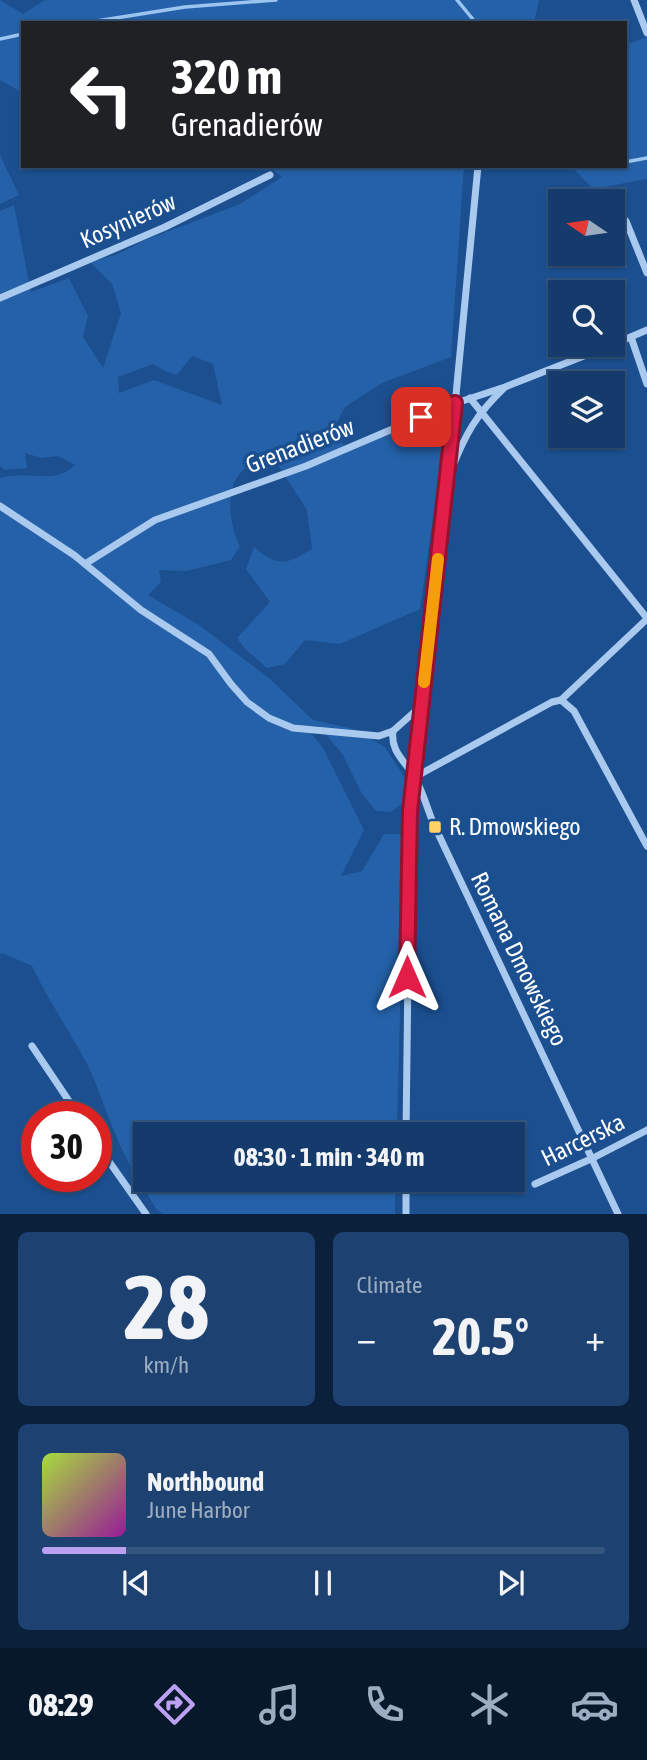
<!DOCTYPE html>
<html lang="en">
<head>
<meta charset="utf-8">
<style>
  :root { --surface:#143b6b; --page:#1d4271; --text:#f1f3f6; --muted:#9dadc1; --line:#33557e; --accent:#bca0f2 }
  body { margin:0; font-family:"Asap Condensed",sans-serif; background:var(--page); color:var(--text); height:100vh; display:flex; flex-direction:column; font-size:26px; white-space:nowrap }
  * { box-sizing:border-box; margin:0 }
  p { font-size:23px; color:var(--muted) }
  .icon { flex:none; width:38px; height:38px; fill:none; stroke:currentColor; stroke-width:2; stroke-linecap:round; stroke-linejoin:round }
  .map { position:relative; height:1214px; overflow:hidden }
  .panel { display:flex; flex-direction:column; gap:18px; padding:18px; background:#0b203b; flex:1 }
  .panel>* { flex:none }
  .hud { position:absolute; left:21px; top:21px; width:606px; height:147px; border-radius:0px; box-shadow:0 2px 5px #0004,0 0 0 2px var(--line); background:#202124; color:#fff; overflow:hidden }
  .needle { width:46px; rotate:283deg }
  .tools { position:absolute; left:548px; top:189px; display:grid; gap:14px }
  .tools a { display:grid; place-items:center; width:77px; height:77px; border-radius:0px; background:var(--surface); box-shadow:0 2px 5px #0004,0 0 0 2px var(--line); font-size:35px }
  .speed { position:absolute; left:21px; top:1101px; display:flex; gap:14px; font-size:35px; font-weight:700; text-align:center }
  .speed>* { display:grid; place-content:center; width:91px; height:91px; border-radius:50%; background:var(--surface); box-shadow:0 2px 5px #0004,0 0 0 2px var(--line); line-height:1 }
  .speed .limit { border:10px solid #d22; background:#fff; color:#111 }
  .pin { position:absolute; display:grid; place-items:center; width:60px; height:60px; color:#fff; margin:-30px; border-radius:14px; box-shadow:0 4px 10px #0006 }
  .me { position:absolute; width:77px; margin:-38px; rotate:0deg; stroke-linejoin:round; filter:drop-shadow(0 0 5px #0008) }
  .turn { display:flex; align-items:center; gap:24px; height:147px; padding:0 35px; font-size:32px }
  .turn .icon { width:91px; height:91px; stroke-width:2.5 }
  .turn b { display:block; font-size:49px; line-height:60px }
  .big { font-size:52px; font-weight:700; line-height:1.1 }
  .panel .widget { flex:1; display:flex; flex-direction:column; justify-content:center; gap:10px; min-width:0; padding:0 24px; border-radius:10px; background:var(--page) }
  .panel .dial { align-items:center; gap:0 }
  .dial b { font-size:91px; line-height:1 }
  .song { display:flex; align-items:center; gap:21px }
  .cover { width:84px; height:84px; border-radius:10px; background:linear-gradient(135deg,hsl(80 70% 55%),hsl(300 70% 35%)) }
  .played { height:7px; border-radius:4px; background:linear-gradient(90deg,var(--accent) 15%,var(--line) 15%) }
  .keys { display:flex; justify-content:space-around; direction:ltr }
  .heat { display:flex; justify-content:space-between; align-items:center; font-size:38px; direction:ltr }
  .panel .tiles { flex:1; display:grid; gap:18px; grid-template-columns:1fr 1fr }
  .widget:last-child { grid-column:span 2 }
  .trip { position:absolute; left:133px; top:1122px; width:392px; height:70px; border-radius:0px; background:var(--surface); box-shadow:0 2px 5px #0004,0 0 0 2px var(--line); font-weight:700; line-height:70px; text-align:center }
  .tabs { display:flex; height:112px; justify-content:space-around; align-items:center; background:#08182b; color:var(--muted) }
  .tabs .icon { width:49px; height:49px }
  .tabs .on { color:var(--accent) }
  .tabs b { font-size:32px; color:var(--text) }
  .map>svg:first-child { display:block }
  .green { fill:#2461a8; fill-rule:evenodd }
  .lines { fill:none; stroke-linecap:round; stroke-linejoin:round }
  .stream { stroke:#9cc4f0; stroke-width:3.5 }
  .street { stroke:#a9c9ee; stroke-width:7 }
  .route-casing { stroke:#92132f; stroke-width:18 }
  .route { stroke:#e11d48; stroke-width:12 }
  .slow { stroke:#f59e0b; stroke-width:12 }
  .poi-dot { fill:#ffd166; stroke:#1b4f8f; stroke-width:2.5 }
  .labels { text-anchor:middle; stroke-width:7; stroke-linejoin:round; paint-order:stroke }
  .street-label { font-size:24px; fill:#fff; stroke:#1b4f8f }
  .poi-label { font-size:24px; fill:#fff; stroke:#1b4f8f; text-anchor:start }
</style>
</head>
<body>
<div class="map">
<svg width="647" height="1214" viewBox="0 0 647 1214">
  <rect width="100%" height="100%" fill="#1b4f8f"/>
  <!-- green -->
  <g class="green">
    <polygon points="0,0 23,14 45,0 539,0 535,18 537,23 23,23 23,93 0,80"/>
    <polygon points="647,37 647,179 593,189 571,166 625,166 625,45"/>
    <polygon points="0,155 19,195 0,204"/>
    <path d="M268,166H464L451,357L382,383L345,407L334,428L344,446L426,421L445,433L420,609L340,644L305,640L285,664L267,668L245,649L237,638L270,602L246,569L254,547C278,568 287,564 312,549L307,510L276,462L255,458C246,467 234,477 232,490C228,506 232,532 240,546L231,560L186,571L159,570L161,582L148,595L199,625L270,679L313,720L354,729L385,747L408,783L404,803L390,812L376,811L362,794L343,755L319,726L306,727L323,748L364,830L341,876L362,871L384,834H398L402,836L404,845L397,1134H145V1180H395V1214H163L156,1209C143,1186 127,1162 117,1138C106,1113 99,1088 87,1064C69,1030 48,1000 32,966L2,953L0,955V478C27,469 55,486 75,465L58,456L41,458L25,453L27,468L5,470L0,466V211L14,205L31,292L69,278L88,316L83,337L103,368L121,313L112,284L90,262L118,254L143,241L240,204L282,177ZM192,356L213,364L222,405L154,380L119,393L118,377L153,364L167,372L177,375Z"/>
  </g>
  <g class="lines">
    <!-- stream -->
    <g class="stream">
      <polyline points="457,0 476,23"/>
      <polyline points="84,23 185,7 276,0"/>
      <polyline points="0,39 23,34"/>
      <polyline points="625,162 647,158"/>
    </g>
    <!-- street -->
    <g class="street">
      <polyline points="634,0 647,33"/>
      <polyline points="626,221 647,273"/>
      <polyline points="0,298 165,227 270,175"/>
      <polyline points="631,337 647,384"/>
      <polyline points="612,345 647,330"/>
      <polyline points="470,398 647,618"/>
      <path d="M452,468C466,433 476,415 504,388"/>
      <path d="M0,506L74,555L141,610L209,654L231,684L247,702L269,718L293,728L379,736L393,731C390,753 407,762 416,780C424,794 428,812 435,827L618,1214"/>
      <polyline points="85,564 155,520 306,466 444,407 505,387 612,345"/>
      <polyline points="561,700 647,619"/>
      <polyline points="393,731 421,706"/>
      <polyline points="415,777 552,702 561,700 574,711 647,846"/>
      <polyline points="32,1046 79,1116"/>
      <polyline points="406,1134 410,811 448,478 478,166"/>
      <polyline points="96,1143 146,1214"/>
      <polyline points="535,1184 593,1158 647,1130"/>
      <polyline points="406,1214 406,1180"/>
    </g>
  </g>
  <g class="lines">
    <!-- route casing -->
    <g class="route-casing">
      <polyline id="route" points="407,977 410,811 455,403 421,417"/>
    </g>
    <!-- route -->
    <use href="#route" class="route"/>
    <!-- slow -->
    <polyline class="slow" points="424,682 438,559"/>
  </g>
  <!-- markers -->
  <rect class="poi-dot" x="428" y="820" width="14" height="14" rx="3.5"/>
  <g class="labels">
    <!-- street labels -->
    <g class="street-label">
      <text transform="translate(128 221) rotate(-24)" y="8">Kosynierów</text>
      <text transform="translate(300 446) rotate(-21)" y="8">Grenadierów</text>
      <text transform="translate(519 959) rotate(64)" y="8">Romana Dmowskiego</text>
      <text transform="translate(583 1140) rotate(-26)" y="8">Harcerska</text>
    </g>
    <!-- poi labels -->
    <g class="poi-label">
      <text x="449" y="835">R. Dmowskiego</text>
    </g>
  </g>
</svg>
<div class="tools">
<a><svg class="needle" viewBox="-14 -14 28 28"><path d="M0-13l5 13h-10z" fill="#e53935"/><path d="M0 13l5-13h-10z" fill="#9dadc1"/></svg></a>
<a><svg class="icon" aria-label="search" viewBox="0 0 24 24"><circle cx="10" cy="10" r="6"/><path d="M15 15l6 6"/></svg></a>
<a><svg class="icon" aria-label="layers" viewBox="0 0 24 24"><path d="M12 4l9 5-9 5-9-5zM3 14l9 5 9-5"/></svg></a>
</div>
<div class="speed"><div class="limit">30</div></div>
<div class="pin" style="left:421px;top:417px;background:#d93025"><svg class="icon" aria-label="arrive" viewBox="0 0 24 24"><path d="M6 21V4h12l-3 4 3 4H6"/></svg></div>
<svg class="me" style="left:407px;top:977px" viewBox="-20 -20 40 40"><path d="M0-17L14 15 0 8-14 15z" fill="#e11d48" stroke="#fff" stroke-width="4"/></svg>
<div class="trip">08:30 · 1 min · 340 m</div>
<div class="hud">
<div class="turn"><svg class="icon" aria-label="left" viewBox="0 0 24 24"><path d="M17 20v-9H6M10 6l-5 5 5 5"/></svg><div><b>320 m</b>Grenadierów</div></div>
</div>
</div>
<section class="panel">
<div class="tiles">
<div class="widget dial"><b>28</b><p>km/h</p></div>
<div class="widget"><p>Climate</p>
<div class="heat"><a>−</a><b class="big">20.5°</b><a>+</a></div>
</div>
<div class="widget">
<div class="song"><i class="cover"></i><div><b>Northbound</b><p>June Harbor</p></div></div>
<div class="played"></div>
<div class="keys"><svg class="icon" aria-label="previous" viewBox="0 0 24 24"><path d="M18 5L8 12l10 7zM5 5v14"/></svg><svg class="icon" aria-label="pause" viewBox="0 0 24 24"><path d="M8 5v14M16 5v14"/></svg><svg class="icon" aria-label="next" viewBox="0 0 24 24"><path d="M6 5l10 7-10 7zM19 5v14"/></svg></div>
</div>
</div>
</section>
<nav class="tabs">
<b>08:29</b>
<svg class="icon on" aria-label="directions" viewBox="0 0 24 24"><path d="M12 3l9 9-9 9-9-9zM9 14v-3h6M13 9l2 2-2 2"/></svg>
<svg class="icon" aria-label="music" viewBox="0 0 24 24"><path d="M9 18V5l10-2v13"/><circle cx="6" cy="18" r="3"/><circle cx="16" cy="16" r="3"/></svg>
<svg class="icon" aria-label="phone" viewBox="0 0 24 24"><path d="M5 4h4l2 5-3 2q2 4 5 5l2-3 5 2v4C11 20 4 13 5 4z"/></svg>
<svg class="icon" aria-label="climate" viewBox="0 0 24 24"><path d="M12 3v18M4 7l16 10M4 17L20 7"/></svg>
<svg class="icon" aria-label="car" viewBox="0 0 24 24"><path d="M5 17H2v-5l4-1 3-4h7l3 4 3 1v5h-3M9 17h6M6 11h13"/><circle cx="7" cy="17" r="2"/><circle cx="17" cy="17" r="2"/></svg>
</nav>
</body>
</html>
